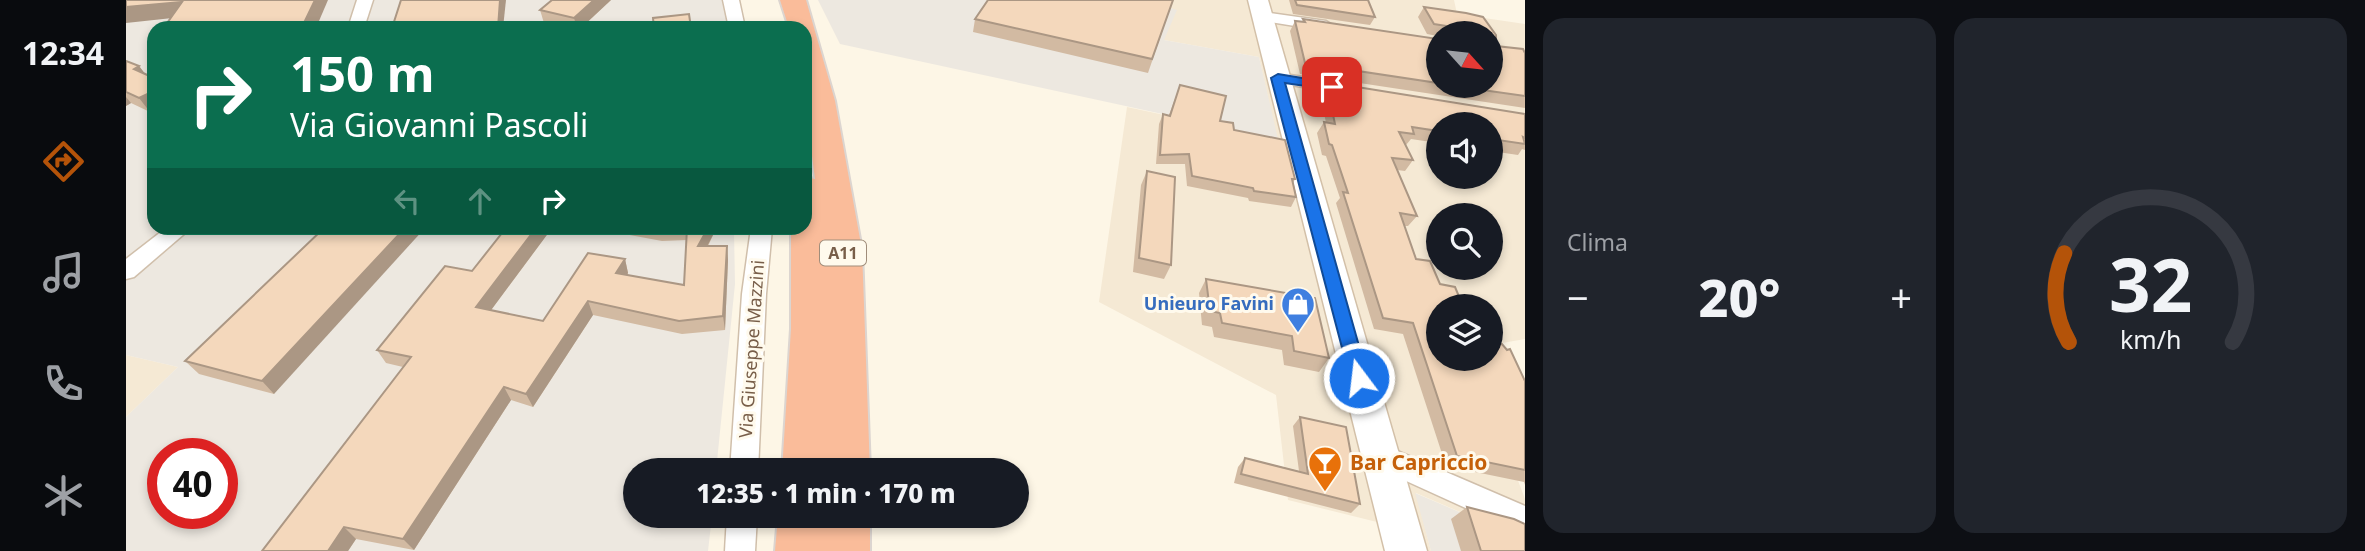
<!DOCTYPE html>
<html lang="it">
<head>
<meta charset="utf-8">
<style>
  :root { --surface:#171b24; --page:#20242c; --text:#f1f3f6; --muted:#9ea1a6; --line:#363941; --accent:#b45309 }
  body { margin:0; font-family:"Noto Sans",sans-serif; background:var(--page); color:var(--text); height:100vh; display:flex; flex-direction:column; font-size:26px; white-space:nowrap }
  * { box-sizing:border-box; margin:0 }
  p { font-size:23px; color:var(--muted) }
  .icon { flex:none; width:38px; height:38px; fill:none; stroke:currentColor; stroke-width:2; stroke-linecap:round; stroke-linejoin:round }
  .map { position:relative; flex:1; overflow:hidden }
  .side { display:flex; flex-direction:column; gap:18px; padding:18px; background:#0d0f14; width:840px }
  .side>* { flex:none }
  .banner { position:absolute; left:21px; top:21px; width:665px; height:214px; border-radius:21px; box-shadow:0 4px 10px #0003; background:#0b6e4f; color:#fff; overflow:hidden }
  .needle { width:46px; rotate:117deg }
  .controls { position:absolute; left:1300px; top:21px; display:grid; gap:14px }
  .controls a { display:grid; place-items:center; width:77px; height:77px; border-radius:50%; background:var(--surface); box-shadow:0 4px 10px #0003; font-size:35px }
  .speed { position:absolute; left:21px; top:438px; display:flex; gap:14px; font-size:35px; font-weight:700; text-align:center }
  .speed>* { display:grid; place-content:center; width:91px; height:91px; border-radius:50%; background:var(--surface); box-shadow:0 4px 10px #0003; line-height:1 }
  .speed .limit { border:10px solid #d22; background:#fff; color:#111 }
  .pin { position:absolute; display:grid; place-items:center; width:60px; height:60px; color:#fff; margin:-30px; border-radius:14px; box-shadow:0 4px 10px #0006 }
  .me { position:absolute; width:77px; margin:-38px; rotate:345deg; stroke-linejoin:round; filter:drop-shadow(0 0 5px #0008) }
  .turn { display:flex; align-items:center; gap:24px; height:147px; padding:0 28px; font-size:32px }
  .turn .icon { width:91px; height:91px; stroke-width:2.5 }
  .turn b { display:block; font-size:49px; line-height:60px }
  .lanes { display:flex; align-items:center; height:66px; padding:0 28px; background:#0003; justify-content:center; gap:35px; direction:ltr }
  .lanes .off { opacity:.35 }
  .big { font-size:52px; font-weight:800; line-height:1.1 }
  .side .widget { flex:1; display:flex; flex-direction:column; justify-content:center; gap:10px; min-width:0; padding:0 24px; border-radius:21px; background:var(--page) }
  .side .dial { align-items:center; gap:0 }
  .dial svg { height:182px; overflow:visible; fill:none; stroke:var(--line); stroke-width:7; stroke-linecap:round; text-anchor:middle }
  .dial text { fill:var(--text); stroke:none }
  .heat { display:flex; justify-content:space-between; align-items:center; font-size:38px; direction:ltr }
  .side .tiles { flex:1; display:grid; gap:18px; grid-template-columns:repeat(2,1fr) }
  .trip { position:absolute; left:497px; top:458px; width:406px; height:70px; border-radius:35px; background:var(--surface); box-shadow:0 4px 10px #0003; font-weight:800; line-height:70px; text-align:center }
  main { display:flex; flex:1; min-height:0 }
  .tabs { display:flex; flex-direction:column; width:126px; justify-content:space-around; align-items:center; background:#090b0e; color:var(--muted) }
  .tabs .icon { width:49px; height:49px }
  .tabs .selected { color:var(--accent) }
  .tabs b { font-size:32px; color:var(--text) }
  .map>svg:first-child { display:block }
  .residential { fill:#f5e9d4; fill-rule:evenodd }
  .industrial { fill:#ede8e0; fill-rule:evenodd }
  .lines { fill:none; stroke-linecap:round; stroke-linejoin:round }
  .street-casing { stroke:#d0bfab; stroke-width:3 }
  .secondary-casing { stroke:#d3c0a8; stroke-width:3 }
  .highway-casing { stroke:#dcd5d0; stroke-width:4 }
  .street { fill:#fff; fill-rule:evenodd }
  .secondary { fill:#fff; fill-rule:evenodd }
  .highway { fill:#fabc9a; fill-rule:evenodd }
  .wall { fill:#d2baa2 }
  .shaded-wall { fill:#ab9784 }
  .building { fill:#f4d8bc; stroke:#ab9784; stroke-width:2 }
  .route { fill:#1a73e8; stroke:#114b97; stroke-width:2 }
  .labels { text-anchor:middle; stroke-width:6; stroke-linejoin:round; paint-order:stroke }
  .shield { fill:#fffaed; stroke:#a08d7a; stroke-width:2 }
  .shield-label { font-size:16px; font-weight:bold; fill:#785e49 }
  .shop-label { font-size:18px; font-weight:bold; fill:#366cbe; stroke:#fffaed; text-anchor:end }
  .street-label { font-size:18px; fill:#785e49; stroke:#fffaed }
  .near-food-label { font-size:21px; font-weight:bold; fill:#c56008; stroke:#fffaed; text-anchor:start }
</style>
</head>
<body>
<main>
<nav class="tabs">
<b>12:34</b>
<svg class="icon selected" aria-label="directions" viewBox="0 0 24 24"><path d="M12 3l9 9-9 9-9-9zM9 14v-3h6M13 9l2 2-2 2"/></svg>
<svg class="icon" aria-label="music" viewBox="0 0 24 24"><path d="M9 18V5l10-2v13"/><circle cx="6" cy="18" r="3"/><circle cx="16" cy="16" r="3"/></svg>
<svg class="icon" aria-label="phone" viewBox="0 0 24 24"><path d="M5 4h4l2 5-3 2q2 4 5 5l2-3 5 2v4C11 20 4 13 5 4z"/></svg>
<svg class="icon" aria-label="climate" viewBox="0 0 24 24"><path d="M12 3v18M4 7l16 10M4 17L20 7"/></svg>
</nav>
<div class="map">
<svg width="1399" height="551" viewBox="0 0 1399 551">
  <rect width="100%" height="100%" fill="#fdf6e6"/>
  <!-- residential -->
  <g class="residential">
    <path d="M1018,0H1328L1331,14L1399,24V339L1365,345V306H1312V359H1346L1399,499V540L1290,493L1305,551H1258L1251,522L1162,500L1150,395L973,302L1001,107L1151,139L1133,57L1038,40ZM1312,33H1365V86H1312ZM1312,124H1365V177H1312ZM1312,215H1365V268H1312Z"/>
    <polygon points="0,355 52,367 0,417"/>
  </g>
  <!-- industrial -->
  <g class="industrial">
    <path d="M0,0H598L606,28H28V228H584L608,231L609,284L590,471H509V516H586L582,551H0V417L52,367L0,355ZM37,453H96V513H37Z"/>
    <polygon points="692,0 1018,0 1051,10 1038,40 1133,57 1152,139 714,44"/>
    <polygon points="1289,493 1399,540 1399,551 1305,551"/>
  </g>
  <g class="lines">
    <!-- street casing -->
    <g class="street-casing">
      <g id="street">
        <polygon points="231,0 247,0 238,28 222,28"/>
        <polygon points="597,0 613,0 619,28 603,28"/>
        <polygon points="1137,12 1200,21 1208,26 1200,31 1131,20 1129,17 1131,14"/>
        <polygon points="1152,73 1227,85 1236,90 1227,95 1146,82 1143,78"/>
        <polygon points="40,228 65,228 8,277 0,279 0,259"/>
        <polygon points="625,228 646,228 640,294 632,471 604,471 616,294"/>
        <polygon points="1255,444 1399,506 1399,535 1245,465 1241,456 1245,447"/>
        <polygon points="601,516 631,516 629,551 599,551"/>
      </g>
    </g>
    <!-- secondary casing -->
    <g class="secondary-casing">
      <polygon id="secondary" points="1122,0 1142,0 1301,551 1259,551"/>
    </g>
    <!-- highway casing -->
    <g class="highway-casing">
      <g id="highway">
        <polygon points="654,0 680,0 709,101 736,250 744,471 656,471 665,329 665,228 679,228 679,177 689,179 679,102 679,28 663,28"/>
        <polygon points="652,516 744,516 744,551 649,551"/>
      </g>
    </g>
    <!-- street -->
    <use href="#street" class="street"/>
    <!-- secondary -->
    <use href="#secondary" class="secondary"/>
    <!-- highway -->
    <use href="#highway" class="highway"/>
  </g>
  <!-- wall -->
  <g class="wall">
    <polygon points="426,0 485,0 455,28 440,28 418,23 414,10"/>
    <polygon points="1047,0 1022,73 847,32 849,19"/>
    <polygon points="1163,0 1242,0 1249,17 1244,25 1167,14"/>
    <polygon points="1298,7 1340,13 1357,17 1370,35 1370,46 1397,49 1399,53 1399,108 1174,74 1164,31 1169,21 1176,22 1177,19 1312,39 1312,86 1365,86 1365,33 1312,33 1312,36 1301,34 1292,17"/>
    <polygon points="0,61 13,66 19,74 28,78 28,109 24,112 5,103 0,106"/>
    <polygon points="1200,82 1399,114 1399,150 1396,149 1392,155 1365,151 1365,124 1312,124 1312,143 1285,139 1280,145 1279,144 1287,160 1279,171 1271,170 1291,216 1282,226 1278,226 1312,359 1399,381 1399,485 1398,482 1320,466 1277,334 1248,329 1210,203 1214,198 1200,156 1196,155 1191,133 1198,122 1200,123 1194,92"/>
    <polygon points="1054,85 1094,121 1108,130 1169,179 1167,183 1170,197 1165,207 1123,201 1122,198 1061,186 1059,164 1030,164 1033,124 1037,114 1043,115"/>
    <polygon points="1021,171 1045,265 1038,279 1007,272 1015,185"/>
    <polygon points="198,228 148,394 73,374 59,361"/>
    <polygon points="426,228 365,310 417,321 499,259 502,273 501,275 558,285 561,240 536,241 466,228 589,228 589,231 582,246 601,246 602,260 599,330 556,334 467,315 407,407 385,400 288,550 230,539 222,551 136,551 277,367 260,363 251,350 346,271"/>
    <polygon points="1080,279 1203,358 1193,372 1158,365 1156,350 1088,337 1086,327 1076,325 1073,293"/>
    <polygon points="1174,417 1234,504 1225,513 1108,483 1112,467 1119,458 1173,471 1167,426"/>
    <polygon points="1341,507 1399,551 1335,551 1325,519"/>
  </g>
  <!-- shaded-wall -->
  <g class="shaded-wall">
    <polygon points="189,0 202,0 190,28 152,28"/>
    <polygon points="374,0 380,0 377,28 372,28"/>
    <polygon points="468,0 485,0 455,28 451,28 448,18"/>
    <polygon points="56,2 65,16 0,23 0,7"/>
    <polygon points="55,24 58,28 41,28 39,26"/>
    <polygon points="13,66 23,79 8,69"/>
    <polygon points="28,91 28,109 24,112 13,98"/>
    <polygon points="0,97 5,103 0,106"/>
    <polygon points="279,228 299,228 148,394 136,381"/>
    <polygon points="410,228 426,228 357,321 350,307"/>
    <polygon points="582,228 589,228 589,231 574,260 572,246"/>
    <polygon points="601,246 602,260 599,330 597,316"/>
    <polygon points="499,259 502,273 494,287 490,273"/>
    <polygon points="462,301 467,315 407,407 400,394"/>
    <polygon points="378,387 385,400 288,550 277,539"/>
    <polygon points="218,527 230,539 222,551 202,551"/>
  </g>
  <!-- building -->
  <g class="building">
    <polygon points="0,0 189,0 177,25 152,28 53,28 55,24 39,26 56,2 0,7"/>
    <polygon points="275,0 374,0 372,28 263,28 266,28"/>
    <polygon points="426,0 468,0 448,18 414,10"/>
    <polygon points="862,0 1047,0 1026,59 849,19"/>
    <polygon points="1169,0 1242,0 1249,17 1171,5"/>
    <polygon points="1298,7 1340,13 1357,17 1370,35 1370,46 1397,49 1399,53 1399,96 1328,86 1365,86 1365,33 1321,33 1321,26 1308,24"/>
    <polygon points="563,14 565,28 528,28 527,18"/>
    <polygon points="1177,19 1312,39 1312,83 1179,63 1169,21 1179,22"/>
    <polygon points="0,61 13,66 8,69 28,78 28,91 13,98 0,92"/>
    <polygon points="1200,82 1399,114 1399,138 1397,137 1399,144 1365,139 1365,124 1312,124 1312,131 1286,127 1288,134 1273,132 1287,160 1266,158 1291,216 1274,213 1290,259 1304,261 1314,284 1329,287 1337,306 1312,306 1312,359 1365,359 1365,345 1376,344 1381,350 1384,349 1399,381 1399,470 1331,456 1287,323 1257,318 1217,192 1222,193 1206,145 1203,144 1198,122 1209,124"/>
    <polygon points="1054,85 1100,96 1094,121 1107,123 1108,130 1159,140 1169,179 1166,179 1170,197 1128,191 1127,188 1066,176 1063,154 1034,155 1037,114 1044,116"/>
    <polygon points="1021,171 1049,177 1045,265 1013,258"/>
    <polygon points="198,228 279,228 136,381 59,361"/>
    <polygon points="380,228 410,228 350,307 417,321 462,253 499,259 490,273 558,285 561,228 582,228 572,246 601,246 597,316 553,321 462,301 400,394 378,387 277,539 218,527 202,551 136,551 285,357 251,350 319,266 346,271"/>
    <polygon points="1080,279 1189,298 1203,358 1168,351 1166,336 1096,323 1094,313 1084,311"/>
    <polygon points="1174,417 1220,427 1234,504 1115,474 1119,458 1182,474"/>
    <polygon points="1341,507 1388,519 1399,524 1399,551 1355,551"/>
  </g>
  <!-- route -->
  <polygon class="route" points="1152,74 1206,83 1213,87 1206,90 1159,83 1242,378 1240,383 1233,385 1227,383 1224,378 1145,78"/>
  <!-- icons -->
  <defs>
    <g id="shop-pin" transform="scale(1.75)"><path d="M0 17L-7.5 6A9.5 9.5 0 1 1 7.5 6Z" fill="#3f7fe0" stroke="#fffaed"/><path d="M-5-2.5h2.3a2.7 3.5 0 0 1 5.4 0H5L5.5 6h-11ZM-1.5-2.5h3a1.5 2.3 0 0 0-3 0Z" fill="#fff"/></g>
    <g id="bar-pin" transform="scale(1.75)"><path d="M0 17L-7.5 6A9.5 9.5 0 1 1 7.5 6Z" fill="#e8710a" stroke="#fffaed"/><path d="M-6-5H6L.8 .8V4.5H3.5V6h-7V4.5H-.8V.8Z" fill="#fff"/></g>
  </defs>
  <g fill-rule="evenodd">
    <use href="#shop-pin" x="1172" y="304"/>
    <use href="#bar-pin" x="1199" y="463"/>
  </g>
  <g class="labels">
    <!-- shield labels -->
    <rect class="shield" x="694" y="240.5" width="46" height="25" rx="5"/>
    <g class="shield-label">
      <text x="717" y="259">A11</text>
    </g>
    <!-- shop labels -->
    <g class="shop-label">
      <text x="1148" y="310">Unieuro Favini</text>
    </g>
    <!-- street labels -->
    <g class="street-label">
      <text transform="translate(626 349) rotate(-86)" y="6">Via Giuseppe Mazzini</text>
    </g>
    <!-- near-food labels -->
    <g class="near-food-label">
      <text x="1224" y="470">Bar Capriccio</text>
    </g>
  </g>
</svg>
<div class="controls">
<a><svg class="needle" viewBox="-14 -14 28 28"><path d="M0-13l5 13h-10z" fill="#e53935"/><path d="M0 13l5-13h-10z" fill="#9ea1a6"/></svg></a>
<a><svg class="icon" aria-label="sound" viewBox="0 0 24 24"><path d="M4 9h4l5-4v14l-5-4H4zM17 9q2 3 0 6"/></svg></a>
<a><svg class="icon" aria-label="search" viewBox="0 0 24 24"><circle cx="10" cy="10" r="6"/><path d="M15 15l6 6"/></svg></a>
<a><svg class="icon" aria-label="layers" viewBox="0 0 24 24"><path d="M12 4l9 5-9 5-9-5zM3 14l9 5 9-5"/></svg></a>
</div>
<div class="speed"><div class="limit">40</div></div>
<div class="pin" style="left:1206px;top:87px;background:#d93025"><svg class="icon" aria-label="arrive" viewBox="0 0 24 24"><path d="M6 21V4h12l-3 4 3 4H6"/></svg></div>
<svg class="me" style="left:1233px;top:378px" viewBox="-20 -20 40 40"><circle r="17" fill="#1a73e8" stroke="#fff" stroke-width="3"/><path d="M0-11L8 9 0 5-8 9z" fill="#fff"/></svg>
<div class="trip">12:35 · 1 min · 170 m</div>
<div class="banner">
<div class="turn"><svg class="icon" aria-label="right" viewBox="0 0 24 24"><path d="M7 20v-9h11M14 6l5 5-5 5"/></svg><div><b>150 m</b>Via Giovanni Pascoli</div></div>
<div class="lanes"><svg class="icon off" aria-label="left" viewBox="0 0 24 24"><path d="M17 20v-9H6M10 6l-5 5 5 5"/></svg><svg class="icon off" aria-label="ahead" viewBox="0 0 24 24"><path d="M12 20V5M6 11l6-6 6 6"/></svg><svg class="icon" aria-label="right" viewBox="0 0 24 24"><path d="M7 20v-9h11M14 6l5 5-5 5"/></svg></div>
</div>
</div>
<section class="side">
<div class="tiles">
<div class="widget"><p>Clima</p>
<div class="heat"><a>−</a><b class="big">20°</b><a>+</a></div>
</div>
<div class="widget dial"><svg viewBox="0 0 100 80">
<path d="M14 69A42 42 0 1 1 86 69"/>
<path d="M14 69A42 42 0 0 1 12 30" stroke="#b45309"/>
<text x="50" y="56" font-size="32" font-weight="700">32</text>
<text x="50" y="72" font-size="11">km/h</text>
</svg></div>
</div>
</section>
</main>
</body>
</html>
